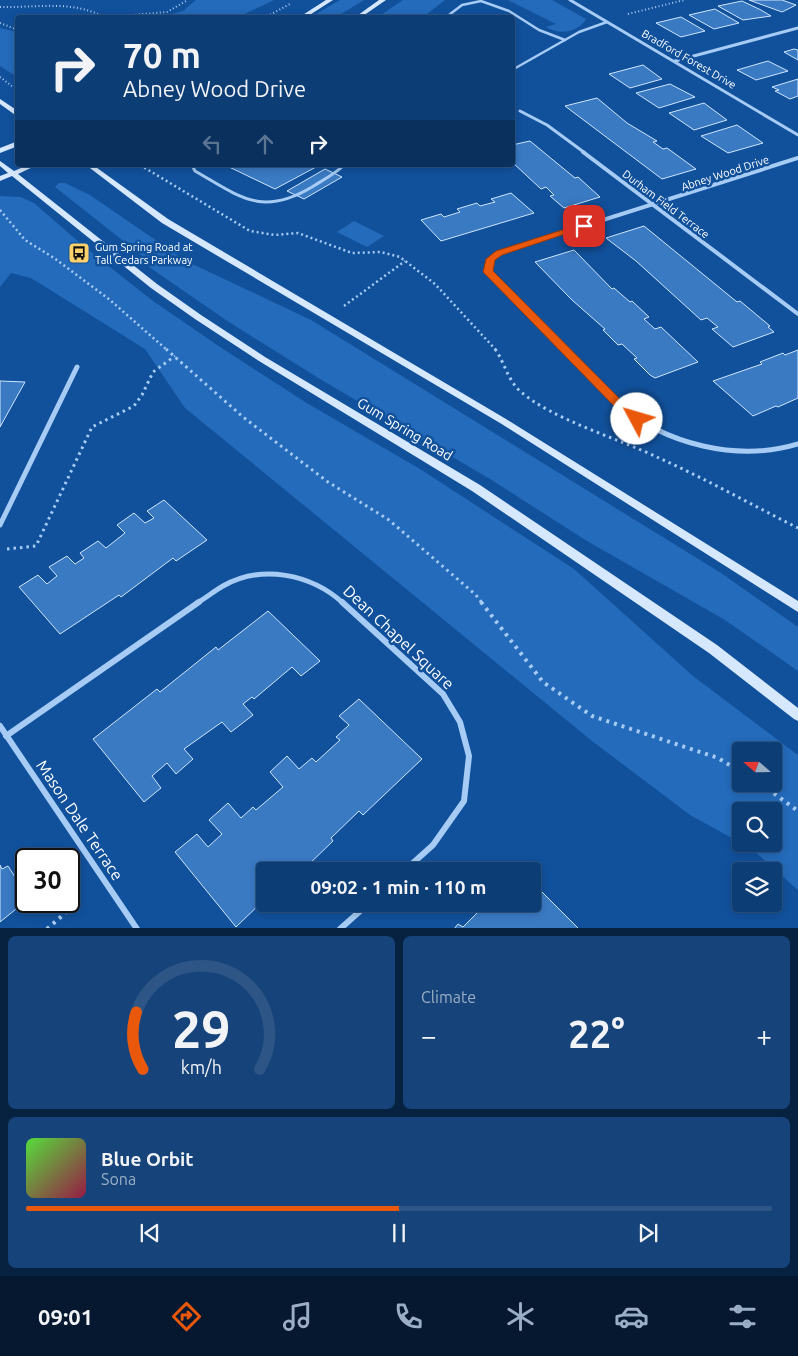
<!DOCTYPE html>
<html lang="en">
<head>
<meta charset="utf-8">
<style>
  :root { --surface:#0d3d75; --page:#16447a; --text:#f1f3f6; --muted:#9aaec5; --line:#2d5687; --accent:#ea580c }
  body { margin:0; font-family:Ubuntu,sans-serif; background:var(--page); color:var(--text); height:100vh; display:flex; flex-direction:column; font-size:19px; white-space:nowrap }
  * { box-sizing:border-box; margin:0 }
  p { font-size:16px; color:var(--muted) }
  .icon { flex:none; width:28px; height:28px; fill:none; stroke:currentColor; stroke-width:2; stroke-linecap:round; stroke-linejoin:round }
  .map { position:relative; height:928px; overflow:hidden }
  .drawer { display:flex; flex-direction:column; gap:8px; padding:8px; background:#072240; flex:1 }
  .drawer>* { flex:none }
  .top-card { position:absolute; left:15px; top:15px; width:500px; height:152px; border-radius:5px; box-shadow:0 2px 8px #0003,0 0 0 1px var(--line); background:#0d3d75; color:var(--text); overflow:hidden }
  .needle { width:32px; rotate:290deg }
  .fabs { position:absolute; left:732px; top:742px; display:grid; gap:10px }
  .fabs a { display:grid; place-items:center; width:50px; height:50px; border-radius:5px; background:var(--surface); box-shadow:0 2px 8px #0003,0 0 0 1px var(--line); font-size:25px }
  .speed { position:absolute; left:15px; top:848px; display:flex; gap:10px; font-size:25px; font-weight:700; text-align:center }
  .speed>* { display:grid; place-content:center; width:65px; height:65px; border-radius:50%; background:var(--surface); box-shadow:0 2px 8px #0003,0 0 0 1px var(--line); line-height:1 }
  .speed .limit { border:2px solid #111; border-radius:8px; background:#fff; color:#111 }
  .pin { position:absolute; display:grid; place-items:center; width:42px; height:42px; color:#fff; margin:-21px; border-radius:10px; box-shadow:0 2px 8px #0006 }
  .me { position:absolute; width:55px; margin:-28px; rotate:309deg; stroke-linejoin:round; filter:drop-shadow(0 0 4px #0008) }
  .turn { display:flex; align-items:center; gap:18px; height:105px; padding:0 25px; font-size:22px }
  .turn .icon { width:65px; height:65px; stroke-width:2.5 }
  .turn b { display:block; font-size:35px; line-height:42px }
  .lanes { display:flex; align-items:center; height:48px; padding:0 25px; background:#0003; justify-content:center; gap:25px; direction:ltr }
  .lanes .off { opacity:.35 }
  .big { font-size:38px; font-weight:600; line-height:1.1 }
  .drawer .card { flex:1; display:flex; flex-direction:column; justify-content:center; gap:8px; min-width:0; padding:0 18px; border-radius:8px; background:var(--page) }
  .drawer .dial { align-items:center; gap:0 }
  .dial svg { height:130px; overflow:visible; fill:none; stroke:var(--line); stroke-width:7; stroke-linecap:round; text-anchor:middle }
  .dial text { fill:var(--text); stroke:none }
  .song { display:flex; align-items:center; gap:15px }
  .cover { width:60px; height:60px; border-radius:8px; background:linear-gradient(135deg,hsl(110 70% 55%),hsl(340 70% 35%)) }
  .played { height:5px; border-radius:2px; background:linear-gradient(90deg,var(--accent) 50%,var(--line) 50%) }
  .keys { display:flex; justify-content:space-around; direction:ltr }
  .heat { display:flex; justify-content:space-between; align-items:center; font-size:28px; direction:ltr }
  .drawer .tiles { flex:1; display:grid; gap:8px; grid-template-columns:1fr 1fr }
  .card:last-child { grid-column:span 2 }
  .trip { position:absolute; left:256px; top:862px; width:285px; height:50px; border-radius:5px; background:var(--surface); box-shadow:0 2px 8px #0003,0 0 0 1px var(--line); font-weight:600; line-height:50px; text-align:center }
  .dock { display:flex; height:80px; justify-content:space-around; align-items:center; background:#05182f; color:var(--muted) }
  .dock .icon { width:35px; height:35px }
  .dock .current { color:var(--accent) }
  .dock b { font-size:22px; color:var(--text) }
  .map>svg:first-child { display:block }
  .green { fill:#246bbb; fill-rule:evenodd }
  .building { fill:#3a7ac3; stroke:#cfe5fe }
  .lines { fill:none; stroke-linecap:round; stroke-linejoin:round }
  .path-far3 { stroke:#a6cbf4; stroke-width:2; stroke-dasharray:1 2.5; stroke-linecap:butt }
  .path-far2 { stroke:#a6cbf4; stroke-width:2.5; stroke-dasharray:2 3; stroke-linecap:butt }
  .path-far1 { stroke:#a6cbf4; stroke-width:3; stroke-dasharray:2.5 4; stroke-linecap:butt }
  .path { stroke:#a6cbf4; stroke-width:4; stroke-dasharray:3 5; stroke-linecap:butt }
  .lane-far1 { stroke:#a6cbf4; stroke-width:2.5 }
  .lane { stroke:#a6cbf4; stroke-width:3 }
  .street-far3 { stroke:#a6cbf4; stroke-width:3 }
  .street-far2 { stroke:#a6cbf4; stroke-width:4 }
  .street-far1 { stroke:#a6cbf4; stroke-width:5 }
  .street { stroke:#a6cbf4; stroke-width:6 }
  .secondary { fill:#d6e8fd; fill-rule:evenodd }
  .route { fill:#ea580c; stroke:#983908 }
  .labels { text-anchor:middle; stroke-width:5; stroke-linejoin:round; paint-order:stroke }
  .far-street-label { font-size:11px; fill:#fff; stroke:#11519c }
  .far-poi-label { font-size:11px; fill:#fff; stroke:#11519c; text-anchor:start }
  .street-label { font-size:14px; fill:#fff; stroke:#11519c }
  .near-street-label { font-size:16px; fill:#fff; stroke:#11519c }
</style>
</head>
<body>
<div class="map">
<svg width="798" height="929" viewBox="0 0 798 929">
  <rect width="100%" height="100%" fill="#11519c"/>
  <!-- green -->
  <g class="green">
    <polygon points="196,0 274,0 238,17 161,17 183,11"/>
    <polygon points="340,0 364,0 336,17 311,17"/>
    <polygon points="403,0 445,0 423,17 378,17"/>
    <path d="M508,0H552L586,19C578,33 559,35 546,27L556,24Z"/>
    <polygon points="0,28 17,32 17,77 0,66"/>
    <polygon points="59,183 65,183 90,195 186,261 311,320 721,573 798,627 798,671 725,620 587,541 490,479 320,379 229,322 149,267 152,264 150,262 55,187"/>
    <path d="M0,196L21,197L34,203L87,249L153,301L223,349L305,402L420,469L574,569L693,676L798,755V890L753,850L742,844H774V811H741V843L690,815L592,741L185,408L145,349L31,278L11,273L0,287ZM741,751H774V784H741Z"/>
    <polygon points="354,221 384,236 367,247 337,232"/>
  </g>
  <!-- building -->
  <g class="building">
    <polygon points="749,0 782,0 796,5 782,12"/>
    <polygon points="742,1 761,10 771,16 743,20 718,6"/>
    <polygon points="715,9 739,23 714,29 689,15"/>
    <polygon points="681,17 705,31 681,37 656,23"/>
    <polygon points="794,49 798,50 798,60 784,52"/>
    <polygon points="768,61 788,71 756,80 737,70"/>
    <polygon points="643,65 662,79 630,88 609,74"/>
    <polygon points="798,79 798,96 790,99 775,91 779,90 772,87"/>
    <polygon points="670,84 695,97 659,108 636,93"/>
    <polygon points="597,98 627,123 657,141 653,142 663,149 667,148 696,169 662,179 565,106"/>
    <polygon points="704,103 727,120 694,130 669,113"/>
    <polygon points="737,125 763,143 728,153 701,136"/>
    <polygon points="530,141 575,178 578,177 600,197 564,208 550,196 554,195 546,187 541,189 512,162 512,145"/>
    <polygon points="225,165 312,165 316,167 275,189"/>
    <polygon points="325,169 342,177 304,199 287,191"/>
    <polygon points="511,193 534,213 441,241 421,220 441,214 444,217 460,212 457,209 477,203 480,206 495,202 491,199"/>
    <polygon points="644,226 737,302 740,301 770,326 768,327 774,332 733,347 712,329 718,327 707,318 701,320 636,261 606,238"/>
    <polygon points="574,250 612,289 614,288 630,302 632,301 649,317 644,319 655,329 661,327 698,362 655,378 650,375 634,359 637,358 622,344 618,345 603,330 605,329 572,300 535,262"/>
    <polygon points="798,350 798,398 778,407 776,406 753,416 713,381 762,364 760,362 783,353 785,355"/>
    <polygon points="0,381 25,382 0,427"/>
    <polygon points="164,500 207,540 176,561 173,558 121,597 119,595 60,634 19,587 38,575 47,584 57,576 49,567 67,556 75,564 84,558 80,553 98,541 106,548 125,533 117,525 134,513 145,523 154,518 147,511"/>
    <polygon points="268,611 320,661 301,676 292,667 254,699 252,697 243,704 253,715 231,732 222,722 184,749 193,759 176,774 167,763 152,776 161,788 144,802 93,739 157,689 160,692 216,647 218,650"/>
    <polygon points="359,699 422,759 363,815 359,811 331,838 333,841 304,869 299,863 290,871 265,871 265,899 236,927 175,852 197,834 208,847 222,834 209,820 228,803 241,818 253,807 256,810 283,787 270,772 287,756 299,769 312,758 316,762 340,740 336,737 349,725 339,716"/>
    <polygon points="0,865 2,869 8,866 26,894 26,901 0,922"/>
    <polygon points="532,882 579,929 454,929 458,924 463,927 486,904 532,904"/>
  </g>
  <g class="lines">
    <!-- path-far3 -->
    <g class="path-far3">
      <path d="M0,7C33,8 71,0 102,16"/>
      <polyline points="628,14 684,0"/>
      <polyline points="97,18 167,12 188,0"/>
      <polyline points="264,18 290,4"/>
      <polyline points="0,23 18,30"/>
      <polyline points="0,77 13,87"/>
    </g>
    <!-- path-far2 -->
    <g class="path-far2">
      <polyline points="140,165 250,231 275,235 298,233 352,253 381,252 400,257 435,284 496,350"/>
      <polyline points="0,210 25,240 54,258 110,300 167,350"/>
      <polyline points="344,306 405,261"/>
    </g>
    <!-- path-far1 -->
    <g class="path-far1">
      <polyline points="166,349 243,417 328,482 389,520 476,595 482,603"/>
      <path d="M495,349C505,363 507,379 520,391C551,419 620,439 659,458C706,479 752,505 798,528"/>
      <polyline points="7,549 36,546 92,427 134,406 142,395 153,372 175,356"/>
    </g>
    <!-- path -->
    <g class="path">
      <polyline points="481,602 543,682 592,716 718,758 741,772"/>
      <polyline points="761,784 798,811"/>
      <polyline points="47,929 80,900"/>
    </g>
    <!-- lane-far1 -->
    <g class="lane-far1">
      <polyline points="445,18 462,5 481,1 509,11 539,30 565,40"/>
      <polyline points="512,70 579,32 607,22"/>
    </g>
    <!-- lane -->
    <path class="lane" d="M192,165L195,171C240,197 262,217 312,187C323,180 335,174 344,165"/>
    <!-- street-far3 -->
    <g class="street-far3">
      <polyline points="570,0 798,135"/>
      <polyline points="675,61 798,28"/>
      <polyline points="520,111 547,125 585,153"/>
    </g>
    <!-- street-far2 -->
    <g class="street-far2">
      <polyline points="583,152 798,314"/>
      <polyline points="564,350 490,275 487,269 490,259 505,251 798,158"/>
    </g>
    <!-- street-far1 -->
    <g class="street-far1">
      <path d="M563,349C581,367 598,387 617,403C665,445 738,462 798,444"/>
      <polyline points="0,525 77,367"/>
      <path d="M197,603C206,598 214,591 223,586C262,564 311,574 343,603"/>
    </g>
    <!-- street -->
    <g class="street">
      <polyline points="342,602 443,694 460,722 469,756 464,801 433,845 404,871"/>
      <polyline points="0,726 137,929"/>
      <polyline points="6,736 199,602"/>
      <polyline points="340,929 368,904"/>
    </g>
    <!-- secondary -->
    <g class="secondary">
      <polygon points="326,0 333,0 305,18 298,18"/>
      <polygon points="379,0 386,0 360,18 354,18"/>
      <polygon points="0,99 18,111 18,117 0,104"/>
      <polygon points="18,141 18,146 0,153 0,148"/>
      <polygon points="0,161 14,171 28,165 37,165 18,174 157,284 201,315 265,357 480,485 717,645 798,708 798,721 794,719 709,653 472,491 259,361 195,319 151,288 12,176 0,181 0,176 8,173 0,166"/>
      <polygon points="86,165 93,165 168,219 506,419 798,601 798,612 500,423 162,223"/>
    </g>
  </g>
  <!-- route -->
  <polygon class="route" points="581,224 589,226 502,255 495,260 493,271 622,401 641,417 641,422 633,422 614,406 483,272 486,259 496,251"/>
  <!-- icons -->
  <defs>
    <g id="bus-square" transform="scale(1.125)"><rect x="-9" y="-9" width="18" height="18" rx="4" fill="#ffd16a" stroke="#11519c"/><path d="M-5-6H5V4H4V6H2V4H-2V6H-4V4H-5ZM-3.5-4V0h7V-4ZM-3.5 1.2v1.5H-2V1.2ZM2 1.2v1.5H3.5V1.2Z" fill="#111"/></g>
  </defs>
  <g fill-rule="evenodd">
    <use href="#bus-square" x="79" y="253"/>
  </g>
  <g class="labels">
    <!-- far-street labels -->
    <g class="far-street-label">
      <text transform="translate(689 59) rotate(30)" y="4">Bradford Forest Drive</text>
      <text transform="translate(725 173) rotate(-18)" y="4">Abney Wood Drive</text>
      <text transform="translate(666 204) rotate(37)" y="4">Durham Field Terrace</text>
    </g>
    <!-- far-poi labels -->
    <g class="far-poi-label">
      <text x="95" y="251">Gum Spring Road at<tspan x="95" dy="13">Tall Cedars Parkway</tspan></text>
    </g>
    <!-- street labels -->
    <g class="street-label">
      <text transform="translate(405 429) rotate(31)" y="5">Gum Spring Road</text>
    </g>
    <!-- near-street labels -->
    <g class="near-street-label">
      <text transform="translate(399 637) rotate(43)" y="6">Dean Chapel Square</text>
      <text transform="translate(80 820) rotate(56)" y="6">Mason Dale Terrace</text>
    </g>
  </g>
</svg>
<div class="fabs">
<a><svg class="needle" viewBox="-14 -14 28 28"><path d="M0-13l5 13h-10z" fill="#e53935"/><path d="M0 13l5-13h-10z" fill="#9aaec5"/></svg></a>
<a><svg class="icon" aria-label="search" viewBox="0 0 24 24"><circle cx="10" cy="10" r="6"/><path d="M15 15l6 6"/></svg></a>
<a><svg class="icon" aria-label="layers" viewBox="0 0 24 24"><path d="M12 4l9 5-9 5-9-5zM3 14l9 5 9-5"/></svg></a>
</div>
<div class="speed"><div class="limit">30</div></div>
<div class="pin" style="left:584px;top:226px;background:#d93025"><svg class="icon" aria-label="arrive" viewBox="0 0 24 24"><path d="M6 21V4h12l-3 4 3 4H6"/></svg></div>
<svg class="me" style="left:637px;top:419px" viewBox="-20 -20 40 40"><circle r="19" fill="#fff"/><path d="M0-13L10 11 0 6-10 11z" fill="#ea580c"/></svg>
<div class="trip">09:02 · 1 min · 110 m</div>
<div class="top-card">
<div class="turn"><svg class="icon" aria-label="right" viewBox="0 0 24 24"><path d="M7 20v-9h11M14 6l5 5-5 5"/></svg><div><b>70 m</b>Abney Wood Drive</div></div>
<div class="lanes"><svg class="icon off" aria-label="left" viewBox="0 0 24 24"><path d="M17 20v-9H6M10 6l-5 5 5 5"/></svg><svg class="icon off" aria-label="ahead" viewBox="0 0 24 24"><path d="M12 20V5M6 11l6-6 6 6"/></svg><svg class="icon" aria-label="right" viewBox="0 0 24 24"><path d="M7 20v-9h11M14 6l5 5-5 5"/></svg></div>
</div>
</div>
<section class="drawer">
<div class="tiles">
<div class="card dial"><svg viewBox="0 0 100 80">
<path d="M14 69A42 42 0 1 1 86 69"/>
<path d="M14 69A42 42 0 0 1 10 34" stroke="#ea580c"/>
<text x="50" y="56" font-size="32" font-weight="700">29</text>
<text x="50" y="72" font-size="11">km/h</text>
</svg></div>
<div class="card"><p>Climate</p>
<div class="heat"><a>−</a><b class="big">22°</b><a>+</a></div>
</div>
<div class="card">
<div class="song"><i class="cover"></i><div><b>Blue Orbit</b><p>Sona</p></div></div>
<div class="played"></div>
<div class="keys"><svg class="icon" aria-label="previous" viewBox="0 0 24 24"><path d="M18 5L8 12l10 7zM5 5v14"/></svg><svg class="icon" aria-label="pause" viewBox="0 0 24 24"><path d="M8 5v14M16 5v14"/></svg><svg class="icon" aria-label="next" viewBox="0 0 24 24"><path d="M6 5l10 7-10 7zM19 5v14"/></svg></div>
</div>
</div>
</section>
<nav class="dock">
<b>09:01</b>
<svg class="icon current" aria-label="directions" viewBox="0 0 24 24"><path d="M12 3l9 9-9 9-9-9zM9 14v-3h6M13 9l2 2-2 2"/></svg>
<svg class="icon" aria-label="music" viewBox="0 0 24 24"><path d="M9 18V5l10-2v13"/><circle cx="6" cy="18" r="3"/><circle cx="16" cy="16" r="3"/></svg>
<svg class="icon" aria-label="phone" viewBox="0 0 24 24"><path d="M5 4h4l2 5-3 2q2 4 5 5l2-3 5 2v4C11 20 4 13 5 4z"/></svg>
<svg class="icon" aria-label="climate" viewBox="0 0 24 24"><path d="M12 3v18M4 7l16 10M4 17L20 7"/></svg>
<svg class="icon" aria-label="car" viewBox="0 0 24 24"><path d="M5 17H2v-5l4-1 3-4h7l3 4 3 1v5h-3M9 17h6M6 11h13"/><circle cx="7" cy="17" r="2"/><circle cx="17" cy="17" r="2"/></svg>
<svg class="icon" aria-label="filters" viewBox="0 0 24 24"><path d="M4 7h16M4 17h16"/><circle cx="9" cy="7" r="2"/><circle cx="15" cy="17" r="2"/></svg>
</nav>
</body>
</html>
